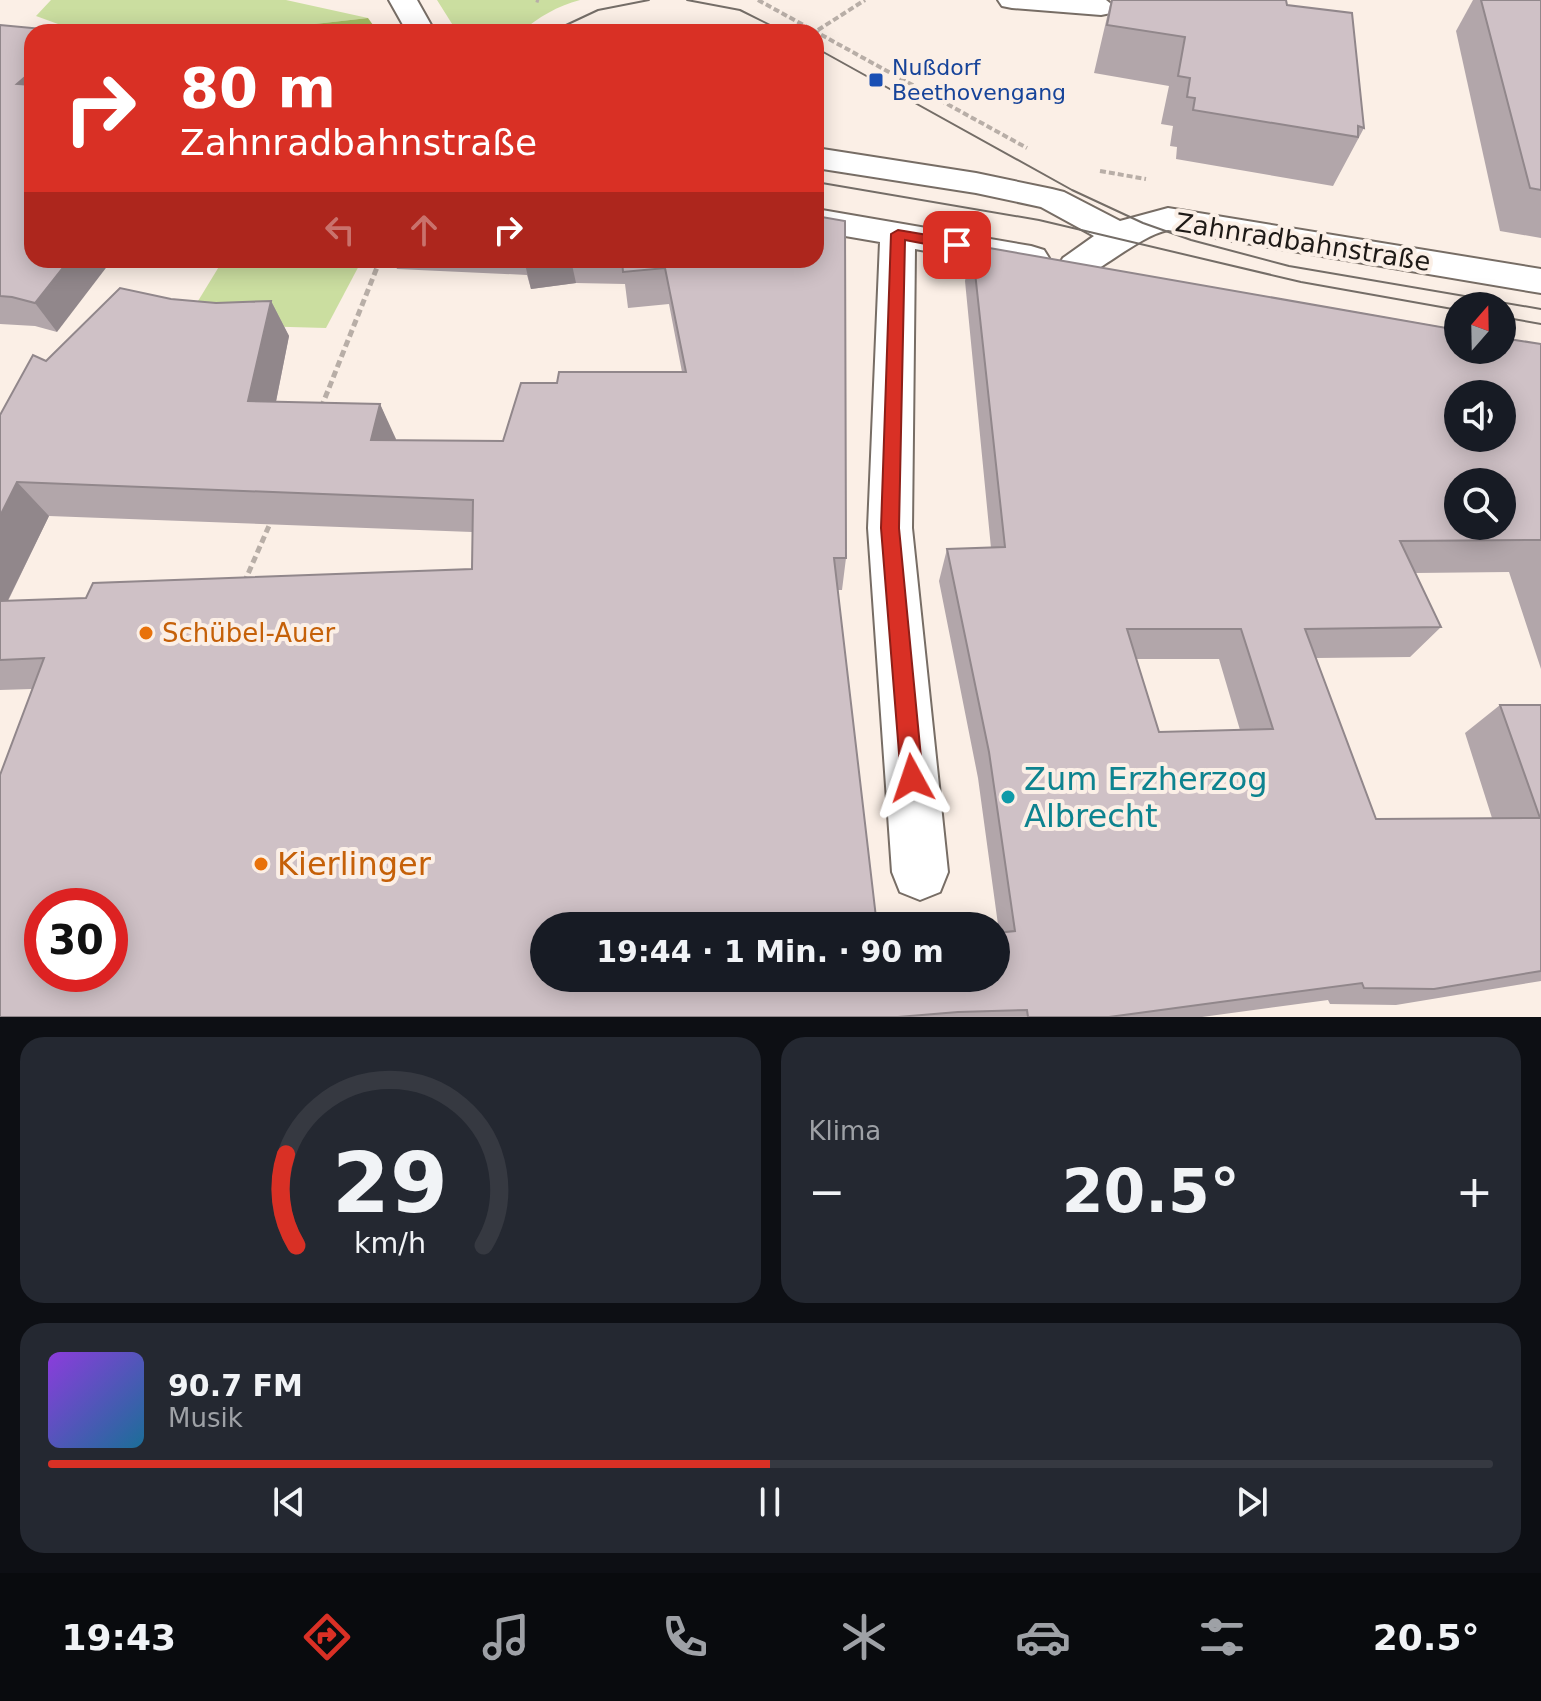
<!DOCTYPE html>
<html lang="de">
<head>
<meta charset="utf-8">
<style>
  :root { --surface:#171b24; --page:#242831; --text:#f1f3f6; --muted:#9ea1a6; --line:#363941; --accent:#d93025 }
  body { margin:0; font-family:"DejaVu Sans",sans-serif; background:var(--page); color:var(--text); height:100vh; display:flex; flex-direction:column; font-size:30px; white-space:nowrap }
  * { box-sizing:border-box; margin:0 }
  p { font-size:26px; color:var(--muted) }
  .icon { flex:none; width:44px; height:44px; fill:none; stroke:currentColor; stroke-width:2; stroke-linecap:round; stroke-linejoin:round }
  .map { position:relative; height:1017px; overflow:hidden }
  .drawer { display:flex; flex-direction:column; gap:20px; padding:20px; background:#0d0f14; flex:1 }
  .drawer>* { flex:none }
  .hud { position:absolute; left:24px; top:24px; width:800px; height:244px; border-radius:24px; box-shadow:0 4px 20px #0003; background:#d93025; color:#fff; overflow:hidden }
  .needle { width:52px; rotate:20deg }
  .buttons { position:absolute; left:1444px; top:292px; display:grid; gap:16px }
  .buttons a { display:grid; place-items:center; width:72px; height:72px; border-radius:50%; background:var(--surface); box-shadow:0 4px 20px #0003; font-size:40px }
  .speed { position:absolute; left:24px; top:888px; display:flex; gap:16px; font-size:40px; font-weight:700; text-align:center }
  .speed>* { display:grid; place-content:center; width:104px; height:104px; border-radius:50%; background:var(--surface); box-shadow:0 4px 20px #0003; line-height:1 }
  .speed .limit { border:12px solid #d22; background:#fff; color:#111 }
  .pin { position:absolute; display:grid; place-items:center; width:68px; height:68px; color:#fff; margin:-34px; border-radius:16px; box-shadow:0 4px 12px #0006 }
  .me { position:absolute; width:88px; margin:-44px; rotate:355deg; stroke-linejoin:round; filter:drop-shadow(0 0 6px #0008) }
  .turn { display:flex; align-items:center; gap:28px; height:168px; padding:0 24px; font-size:36px }
  .turn .icon { width:104px; height:104px; stroke-width:2.5 }
  .turn b { display:block; font-size:56px; line-height:68px }
  .lanes { display:flex; align-items:center; height:76px; padding:0 24px; background:#0003; justify-content:center; gap:40px; direction:ltr }
  .lanes .off { opacity:.35 }
  .big { font-size:60px; font-weight:600; line-height:1.1 }
  .drawer .tile { flex:1; display:flex; flex-direction:column; justify-content:center; gap:12px; min-width:0; padding:0 28px; border-radius:24px; background:var(--page) }
  .drawer .dial { align-items:center; gap:0 }
  .dial svg { height:208px; overflow:visible; fill:none; stroke:var(--line); stroke-width:7; stroke-linecap:round; text-anchor:middle }
  .dial text { fill:var(--text); stroke:none }
  .song { display:flex; align-items:center; gap:24px }
  .cover { width:96px; height:96px; border-radius:12px; background:linear-gradient(135deg,hsl(270 70% 55%),hsl(200 70% 35%)) }
  .played { height:8px; border-radius:4px; background:linear-gradient(90deg,var(--accent) 50%,var(--line) 50%) }
  .keys { display:flex; justify-content:space-around; direction:ltr }
  .heat { display:flex; justify-content:space-between; align-items:center; font-size:44px; direction:ltr }
  .drawer .tiles { flex:1; display:grid; gap:20px; grid-template-columns:1fr 1fr }
  .tile:last-child { grid-column:span 2 }
  .trip { position:absolute; left:530px; top:912px; width:480px; height:80px; border-radius:40px; background:var(--surface); box-shadow:0 4px 20px #0003; font-weight:600; line-height:80px; text-align:center }
  .menu { display:flex; height:128px; justify-content:space-around; align-items:center; background:#090b0e; color:var(--muted) }
  .menu .icon { width:56px; height:56px }
  .menu .on { color:var(--accent) }
  .menu b { font-size:36px; color:var(--text) }
  .map>svg:first-child { display:block }
  .green { fill:#cbdea0 }
  .forest { fill:#a3bb65 }
  .lines { fill:none; stroke-linecap:round; stroke-linejoin:round }
  .minor-casing { stroke:#776d65; stroke-width:4 }
  .path-far1 { stroke:#b8aea7; stroke-width:4; stroke-dasharray:6 3; stroke-linecap:butt }
  .path { stroke:#b8aea7; stroke-width:5; stroke-dasharray:7 4; stroke-linecap:butt }
  .minor { fill:#fff; fill-rule:evenodd }
  .tram { stroke:#746d67; stroke-width:2 }
  .wall { fill:#b2a6aa; fill-rule:evenodd }
  .shaded-wall { fill:#91878b }
  .building { fill:#cfc1c6; stroke:#91878b; stroke-width:2; fill-rule:evenodd }
  .route { fill:#d93025; stroke:#8d1f18; stroke-width:2 }
  .transit-dot { fill:#1a4fb4; stroke:#fbefe6; stroke-width:3 }
  .food-dot { fill:#e8710a; stroke:#fbefe6; stroke-width:3 }
  .culture-dot { fill:#0f9aa8; stroke:#fbefe6; stroke-width:3 }
  .labels { text-anchor:middle; stroke-width:8; stroke-linejoin:round; paint-order:stroke }
  .far-transit-label { font-size:22px; fill:#164399; stroke:#fbefe6; text-anchor:start }
  .street-label { font-size:26px; fill:#1e1a17; stroke:#fbefe6 }
  .food-label { font-size:26px; fill:#c56008; stroke:#fbefe6; text-anchor:start }
  .near-culture-label { font-size:32px; fill:#0d838f; stroke:#fbefe6; text-anchor:start }
  .near-food-label { font-size:32px; fill:#c56008; stroke:#fbefe6; text-anchor:start }
</style>
</head>
<body>
<div class="map">
<svg width="1541" height="1017" viewBox="0 0 1541 1017">
  <rect width="100%" height="100%" fill="#fbefe6"/>
  <!-- green -->
  <g class="green">
    <polygon points="51,0 286,0 368,18 306,25 292,32 80,32 36,16"/>
    <path d="M437,0H580C557,6 539,17 521,32H488L454,27Z"/>
    <polygon points="223,260 362,260 326,328 184,324"/>
  </g>
  <!-- forest -->
  <polygon class="forest" points="368,18 378,32 292,32 306,25"/>
  <g class="lines">
    <!-- minor casing -->
    <g class="minor-casing">
      <g id="minor">
        <polygon points="389,0 417,0 435,32 407,32"/>
        <polygon points="998,0 1106,0 1115,7 1111,13 1101,15 1012,8 1002,6"/>
        <path d="M816,148L976,173L1052,189L1064,192L1120,221L1168,208L1541,269V293L1168,230C1138,236 1093,278 1076,278C1072,278 1067,276 1063,274L1058,266L1063,258L1094,236L1041,207L976,193L816,168Z"/>
        <polygon points="816,209 1031,246 1044,250 1049,258 1044,266 1031,270 915,249 912,528 948,872 940,892 920,900 900,892 892,872 868,528 880,242 816,231"/>
      </g>
    </g>
    <!-- path-far1 -->
    <g class="path-far1">
      <polyline points="536,0 539,1"/>
      <polyline points="758,0 1027,148"/>
      <polyline points="818,30 865,0"/>
      <polyline points="1100,171 1146,179"/>
    </g>
    <!-- path -->
    <g class="path">
      <polyline points="321,408 380,260"/>
      <polyline points="244,583 272,519"/>
    </g>
    <!-- minor -->
    <use href="#minor" class="minor"/>
    <!-- tram -->
    <g class="tram">
      <polyline points="687,0 740,10 784,32"/>
      <polyline points="551,32 598,10 649,0"/>
      <polyline points="816,48 1072,190 1143,223 1191,240 1289,266 1541,309"/>
      <polyline points="816,182 1039,220 1301,282 1458,310"/>
      <polyline points="1502,317 1541,324"/>
    </g>
  </g>
  <!-- wall -->
  <g class="wall">
    <polygon points="1111,0 1286,0 1287,5 1364,128 1333,186 1176,159 1177,147 1170,146 1173,126 1161,124 1169,86 1094,73"/>
    <polygon points="1473,0 1541,0 1541,238 1500,231 1456,31"/>
    <polygon points="0,25 32,32 57,332 35,326 0,324"/>
    <path d="M972,245L1541,344V669L1509,572L1415,573L1441,627L1410,657L1316,658L1376,819L1492,818L1465,733L1500,705H1541V981L1396,1005L1330,1004L1328,1000L1202,1017H0L32,689L0,690V415L46,361L171,299L216,303L271,301L289,336L276,402L380,404L395,440L503,441L557,383L682,372L669,304L628,308L625,284L576,283L531,289L527,275L397,269L393,260H816L846,558L842,590H837L544,926L996,978L999,932L978,778L939,581L947,549L991,548L965,281ZM49,516L472,532V569L86,598L8,601ZM1136,659H1219L1240,730L1159,732Z"/>
  </g>
  <!-- shaded-wall -->
  <g class="shaded-wall">
    <polygon points="32,71 32,107 17,84"/>
    <polygon points="69,260 112,260 57,332 35,303"/>
    <polygon points="524,260 571,260 576,283 531,289"/>
    <polygon points="271,301 289,336 269,436 248,401"/>
    <polygon points="380,404 396,439 387,474 371,440"/>
    <polygon points="17,482 49,516 5,606 0,625 0,516"/>
  </g>
  <!-- building -->
  <g class="building">
    <polygon points="1112,0 1286,0 1287,5 1352,13 1364,128 1358,126 1358,137 1193,110 1195,98 1187,97 1190,78 1178,76 1185,37 1107,25"/>
    <polygon points="1481,0 1541,0 1541,190 1530,188"/>
    <polygon points="0,25 64,31 63,32 32,32 31,61 32,61 32,71 17,84 32,85 32,260 69,260 35,303 12,297 0,296"/>
    <path d="M816,216L845,221L846,558H834L877,926H544V978H996V933L1015,931L989,752L947,549L1005,547L972,245L1458,330V350H1502V338L1541,344V540L1400,541L1441,627L1305,629L1376,819L1540,818L1500,705H1541V971L1434,989L1364,988L1362,983L1109,1017H1028L1027,1010L958,1012L898,1017H0V775L44,658L0,660V601L86,598L93,583L472,569L473,500L17,482L0,516V415L33,355L46,361L120,288L171,299L216,303L271,301L248,401L380,404L371,440L503,441L521,383H557L559,372H686L665,268L623,272L622,260H816ZM1458,394H1502V438H1458ZM1458,482H1502V526H1458ZM1127,629H1241L1273,729L1159,732ZM42,906H110V974H42Z"/>
  </g>
  <!-- route -->
  <polygon class="route" points="898,230 957,240 965,245 957,250 905,240 899,528 923,778 920,786 912,789 904,786 901,778 881,528 891,234"/>
  <!-- markers -->
  <rect class="transit-dot" x="868" y="72" width="16" height="16" rx="4"/>
  <g class="food-dot">
    <circle cx="146" cy="633" r="8"/>
    <circle cx="261" cy="864" r="8"/>
  </g>
  <circle class="culture-dot" cx="1008" cy="797" r="8"/>
  <g class="labels">
    <!-- far-transit labels -->
    <g class="far-transit-label">
      <text x="892" y="75">Nußdorf<tspan x="892" dy="25">Beethovengang</tspan></text>
    </g>
    <!-- street labels -->
    <g class="street-label">
      <text transform="translate(1303 242) rotate(9)" y="9">Zahnradbahnstraße</text>
    </g>
    <!-- food labels -->
    <g class="food-label">
      <text x="162" y="642">Schübel-Auer</text>
    </g>
    <!-- near-culture labels -->
    <g class="near-culture-label">
      <text x="1024" y="790">Zum Erzherzog<tspan x="1024" dy="37">Albrecht</tspan></text>
    </g>
    <!-- near-food labels -->
    <g class="near-food-label">
      <text x="277" y="875">Kierlinger</text>
    </g>
  </g>
</svg>
<div class="buttons">
<a><svg class="needle" viewBox="-14 -14 28 28"><path d="M0-13l5 13h-10z" fill="#e53935"/><path d="M0 13l5-13h-10z" fill="#9ea1a6"/></svg></a>
<a><svg class="icon" aria-label="sound" viewBox="0 0 24 24"><path d="M4 9h4l5-4v14l-5-4H4zM17 9q2 3 0 6"/></svg></a>
<a><svg class="icon" aria-label="search" viewBox="0 0 24 24"><circle cx="10" cy="10" r="6"/><path d="M15 15l6 6"/></svg></a>
</div>
<div class="speed"><div class="limit">30</div></div>
<div class="pin" style="left:957px;top:245px;background:#d93025"><svg class="icon" aria-label="arrive" viewBox="0 0 24 24"><path d="M6 21V4h12l-3 4 3 4H6"/></svg></div>
<svg class="me" style="left:912px;top:778px" viewBox="-20 -20 40 40"><path d="M0-17L14 15 0 8-14 15z" fill="#d93025" stroke="#fff" stroke-width="4"/></svg>
<div class="trip">19:44 · 1 Min. · 90 m</div>
<div class="hud">
<div class="turn"><svg class="icon" aria-label="right" viewBox="0 0 24 24"><path d="M7 20v-9h11M14 6l5 5-5 5"/></svg><div><b>80 m</b>Zahnradbahnstraße</div></div>
<div class="lanes"><svg class="icon off" aria-label="left" viewBox="0 0 24 24"><path d="M17 20v-9H6M10 6l-5 5 5 5"/></svg><svg class="icon off" aria-label="ahead" viewBox="0 0 24 24"><path d="M12 20V5M6 11l6-6 6 6"/></svg><svg class="icon" aria-label="right" viewBox="0 0 24 24"><path d="M7 20v-9h11M14 6l5 5-5 5"/></svg></div>
</div>
</div>
<section class="drawer">
<div class="tiles">
<div class="tile dial"><svg viewBox="0 0 100 80">
<path d="M14 69A42 42 0 1 1 86 69"/>
<path d="M14 69A42 42 0 0 1 10 34" stroke="#d93025"/>
<text x="50" y="56" font-size="32" font-weight="700">29</text>
<text x="50" y="72" font-size="11">km/h</text>
</svg></div>
<div class="tile"><p>Klima</p>
<div class="heat"><a>−</a><b class="big">20.5°</b><a>+</a></div>
</div>
<div class="tile">
<div class="song"><i class="cover"></i><div><b>90.7 FM</b><p>Musik</p></div></div>
<div class="played"></div>
<div class="keys"><svg class="icon" aria-label="previous" viewBox="0 0 24 24"><path d="M18 5L8 12l10 7zM5 5v14"/></svg><svg class="icon" aria-label="pause" viewBox="0 0 24 24"><path d="M8 5v14M16 5v14"/></svg><svg class="icon" aria-label="next" viewBox="0 0 24 24"><path d="M6 5l10 7-10 7zM19 5v14"/></svg></div>
</div>
</div>
</section>
<nav class="menu">
<b>19:43</b>
<svg class="icon on" aria-label="directions" viewBox="0 0 24 24"><path d="M12 3l9 9-9 9-9-9zM9 14v-3h6M13 9l2 2-2 2"/></svg>
<svg class="icon" aria-label="music" viewBox="0 0 24 24"><path d="M9 18V5l10-2v13"/><circle cx="6" cy="18" r="3"/><circle cx="16" cy="16" r="3"/></svg>
<svg class="icon" aria-label="phone" viewBox="0 0 24 24"><path d="M5 4h4l2 5-3 2q2 4 5 5l2-3 5 2v4C11 20 4 13 5 4z"/></svg>
<svg class="icon" aria-label="climate" viewBox="0 0 24 24"><path d="M12 3v18M4 7l16 10M4 17L20 7"/></svg>
<svg class="icon" aria-label="car" viewBox="0 0 24 24"><path d="M5 17H2v-5l4-1 3-4h7l3 4 3 1v5h-3M9 17h6M6 11h13"/><circle cx="7" cy="17" r="2"/><circle cx="17" cy="17" r="2"/></svg>
<svg class="icon" aria-label="filters" viewBox="0 0 24 24"><path d="M4 7h16M4 17h16"/><circle cx="9" cy="7" r="2"/><circle cx="15" cy="17" r="2"/></svg>
<b>20.5°</b>
</nav>
</body>
</html>
